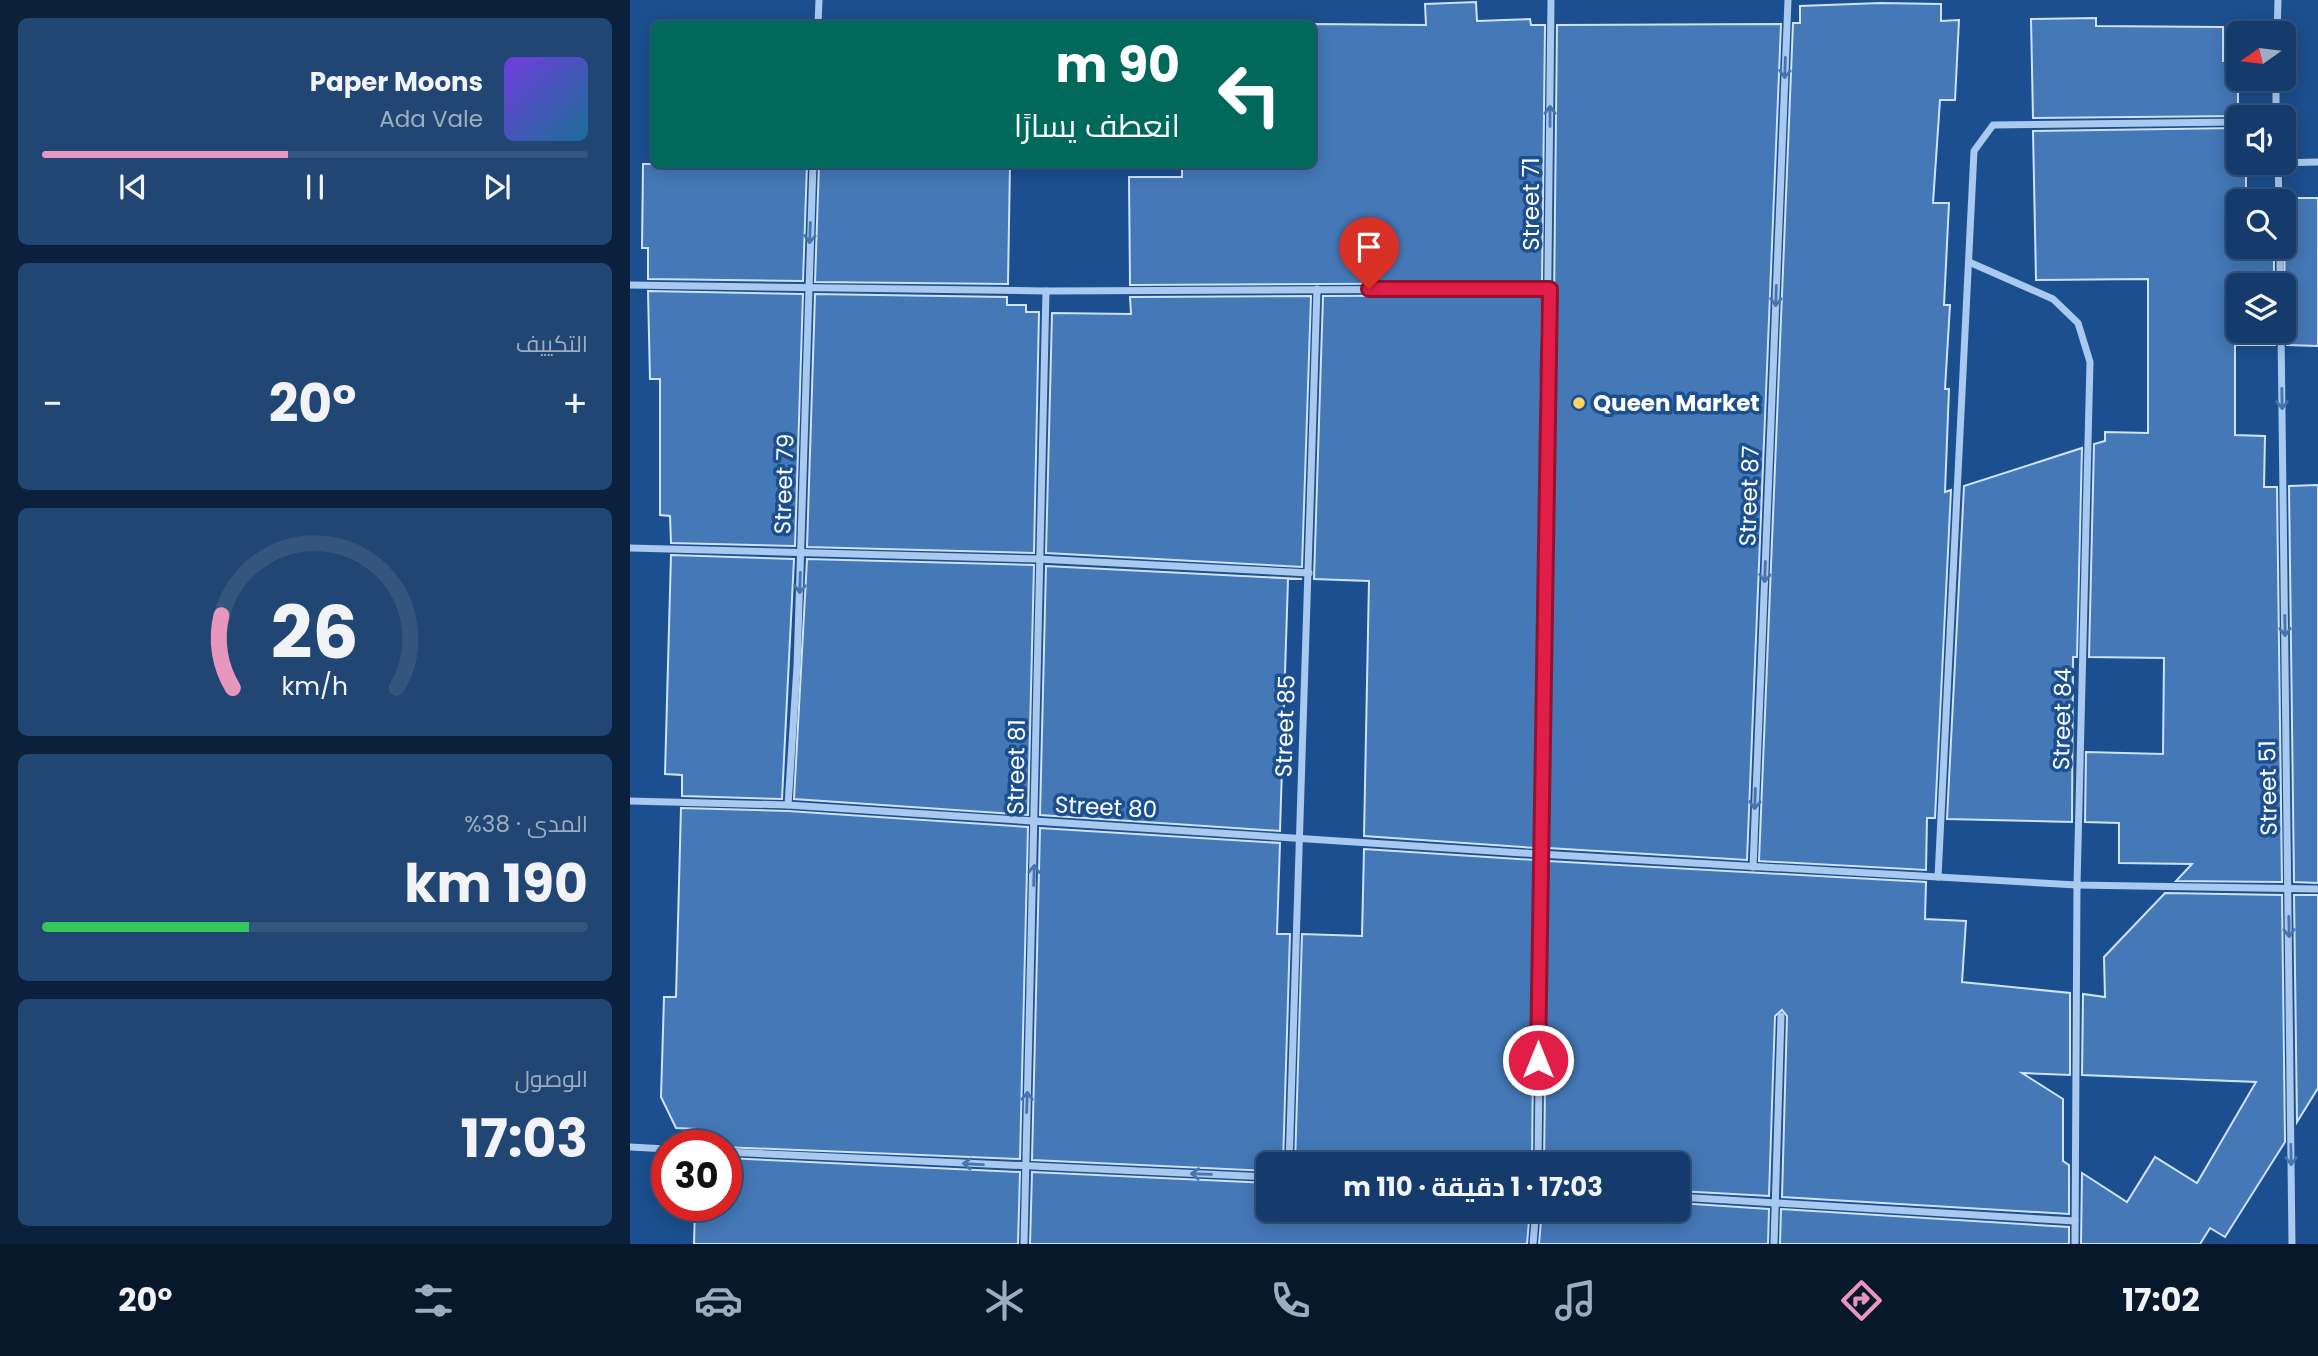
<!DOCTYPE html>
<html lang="ar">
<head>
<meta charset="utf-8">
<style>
  :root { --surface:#143b6b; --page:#214673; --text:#f1f3f6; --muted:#9dadc1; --line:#33557e; --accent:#e797bd }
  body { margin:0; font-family:Poppins,Cairo,sans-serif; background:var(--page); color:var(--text); direction:rtl; height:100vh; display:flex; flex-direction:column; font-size:26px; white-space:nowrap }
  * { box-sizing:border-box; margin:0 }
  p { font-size:23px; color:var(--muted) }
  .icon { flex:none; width:38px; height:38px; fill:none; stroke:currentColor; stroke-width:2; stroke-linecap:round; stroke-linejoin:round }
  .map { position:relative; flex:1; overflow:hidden; direction:ltr }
  .sheet { display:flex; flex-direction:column; gap:18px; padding:18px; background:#0b203b; width:630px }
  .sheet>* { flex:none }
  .top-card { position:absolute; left:21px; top:21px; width:665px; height:147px; border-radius:10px; box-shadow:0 4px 18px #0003,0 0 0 2px var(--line); direction:rtl; background:#00695c; color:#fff; overflow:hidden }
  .needle { width:46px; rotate:256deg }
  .buttons { position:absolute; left:1596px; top:21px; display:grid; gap:14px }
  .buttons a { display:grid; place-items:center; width:70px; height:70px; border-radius:10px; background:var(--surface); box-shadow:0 4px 18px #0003,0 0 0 2px var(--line); font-size:35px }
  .speed { position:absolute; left:21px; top:1130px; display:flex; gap:14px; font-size:35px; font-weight:700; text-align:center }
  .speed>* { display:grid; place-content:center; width:91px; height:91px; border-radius:50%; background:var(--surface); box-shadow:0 4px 18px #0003,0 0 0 2px var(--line); line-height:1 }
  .speed .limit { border:10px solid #d22; background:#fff; color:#111 }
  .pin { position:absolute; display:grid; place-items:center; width:60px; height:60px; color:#fff; margin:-72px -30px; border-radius:50% 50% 50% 0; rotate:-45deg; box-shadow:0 0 7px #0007 }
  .pin .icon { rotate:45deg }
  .me { position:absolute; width:77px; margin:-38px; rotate:0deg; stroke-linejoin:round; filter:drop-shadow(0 0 5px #0008) }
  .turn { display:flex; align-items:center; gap:24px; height:147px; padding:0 21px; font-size:32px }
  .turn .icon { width:91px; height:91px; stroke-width:2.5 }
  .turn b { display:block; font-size:49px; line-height:60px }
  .big { font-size:52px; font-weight:700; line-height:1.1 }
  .sheet .card { flex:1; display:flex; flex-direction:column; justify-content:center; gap:10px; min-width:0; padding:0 24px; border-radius:10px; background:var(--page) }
  .sheet .dial { align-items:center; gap:0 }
  .dial svg { height:182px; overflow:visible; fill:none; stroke:var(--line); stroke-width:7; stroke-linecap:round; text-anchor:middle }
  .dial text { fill:var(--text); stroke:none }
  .song { display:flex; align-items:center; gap:21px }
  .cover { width:84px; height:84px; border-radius:10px; background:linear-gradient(135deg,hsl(260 70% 55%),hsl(200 70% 35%)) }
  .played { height:7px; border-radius:4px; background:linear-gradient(90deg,var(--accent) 45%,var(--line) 45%) }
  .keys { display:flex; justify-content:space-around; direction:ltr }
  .heat { display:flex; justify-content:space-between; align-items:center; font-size:38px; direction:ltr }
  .charge { height:10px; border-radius:5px; background:linear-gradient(90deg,#34c759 38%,var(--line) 0) }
  .trip { position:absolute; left:626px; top:1152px; width:434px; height:70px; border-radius:10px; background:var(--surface); box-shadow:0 4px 18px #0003,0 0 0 2px var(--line); font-weight:700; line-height:70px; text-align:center; direction:rtl }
  .dock { display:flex; height:112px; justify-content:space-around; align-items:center; background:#08182b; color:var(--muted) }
  .dock .icon { width:49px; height:49px }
  .dock .active { color:var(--accent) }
  .dock b { font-size:32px; color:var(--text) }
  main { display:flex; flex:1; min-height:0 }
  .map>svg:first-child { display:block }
  .building { fill:#4478b7; stroke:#cfe3fa; stroke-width:2 }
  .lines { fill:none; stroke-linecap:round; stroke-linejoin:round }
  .street { stroke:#a9c9ee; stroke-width:7 }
  .oneway { stroke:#4674ac }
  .route-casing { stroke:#92132f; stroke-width:18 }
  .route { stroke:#e11d48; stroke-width:12 }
  .poi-dot { fill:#ffd166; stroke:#1b4f8f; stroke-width:2.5 }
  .labels { text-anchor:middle; stroke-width:7; stroke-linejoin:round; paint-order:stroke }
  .street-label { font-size:23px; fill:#fff; stroke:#1b4f8f }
  .poi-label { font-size:23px; font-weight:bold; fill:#fff; stroke:#1b4f8f; text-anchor:start }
</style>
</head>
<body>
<main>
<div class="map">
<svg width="1688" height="1244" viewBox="0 0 1688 1244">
  <rect width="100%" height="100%" fill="#1b4f8f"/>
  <!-- building -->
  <g class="building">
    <polygon points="846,2 847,21 900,19 901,25 915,25 912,283 500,285 499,177 552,177 552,164 682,164 682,24 796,25 795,4"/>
    <polygon points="1250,3 1311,4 1311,21 1329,20 1325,100 1310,100 1303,203 1319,203 1314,305 1320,305 1315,389 1319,389 1315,492 1321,490 1305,818 1297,818 1296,870 1129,861 1163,23 1170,23 1170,6"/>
    <polygon points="1466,18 1466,26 1593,27 1593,61 1608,61 1608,116 1403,118 1401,19"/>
    <polygon points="1151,24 1117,860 918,848 927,25"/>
    <polygon points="1608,128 1608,163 1616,163 1616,197 1643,197 1643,201 1608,201 1608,247 1644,247 1644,285 1608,285 1608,331 1645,331 1645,345 1605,345 1605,435 1635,436 1634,487 1647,487 1652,882 1546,881 1562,864 1489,863 1489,823 1455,822 1456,752 1533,754 1534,658 1459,657 1464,444 1475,441 1475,432 1518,433 1518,279 1406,280 1403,131"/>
    <polygon points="13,164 177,164 173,281 18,279 18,248 12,248"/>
    <polygon points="189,164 380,164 378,284 185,282"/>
    <polygon points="1655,198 1688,198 1688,346 1657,345 1654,326"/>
    <polygon points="18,291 173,294 165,546 41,543 40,516 30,515 30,379 20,379"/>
    <polygon points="185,294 377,297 377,305 396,305 396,312 409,312 404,553 177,547"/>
    <polygon points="912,295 905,848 734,836 739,581 684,579 693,296"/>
    <polygon points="681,296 672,567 416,553 422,313 501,314 500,297"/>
    <polygon points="1452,448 1447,657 1443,657 1442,822 1317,819 1334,486"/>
    <polygon points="1688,485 1688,883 1664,882 1659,486"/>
    <polygon points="41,555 164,559 152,799 52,796 52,775 35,774"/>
    <polygon points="177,559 404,565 398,815 164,799"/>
    <polygon points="416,566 672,579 658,579 650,831 410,815"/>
    <polygon points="51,808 158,811 398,827 390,1159 67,1146 67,1129 46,1128 31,1097 34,997 46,997"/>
    <polygon points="410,828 650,843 647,934 660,934 653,1164 639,1164 639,1171 402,1160"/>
    <polygon points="734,849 905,860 902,1164 665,1164 672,934 732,936"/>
    <polygon points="918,861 1296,882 1295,919 1336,921 1332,982 1440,993 1440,1075 1392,1073 1433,1099 1433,1161 1439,1165 1439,1214 1152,1197 1157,1016 1152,1010 1145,1016 1139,1196 1048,1191 1048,1164 914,1164"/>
    <polygon points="1535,893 1652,895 1655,1142 1595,1237 1580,1228 1570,1244 1451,1244 1452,1173 1497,1202 1525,1157 1567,1183 1626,1082 1452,1075 1453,994 1475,997 1474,957"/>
    <polygon points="1664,895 1688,895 1688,1088 1667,1122"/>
    <polygon points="96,1158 390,1172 388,1244 64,1244 65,1206 96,1206"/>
    <polygon points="402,1172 639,1183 639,1209 900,1209 897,1244 400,1244"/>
    <polygon points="1048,1203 1139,1209 1138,1244 909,1244 912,1209 1048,1209"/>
    <polygon points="1151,1209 1439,1227 1439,1244 1150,1244"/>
  </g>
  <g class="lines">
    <!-- street -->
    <g class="street">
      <polyline points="188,24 189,0"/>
      <polyline points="1647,33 1648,0"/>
      <polyline points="1646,117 1646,79"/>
      <polyline points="1648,163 1688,162"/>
      <polyline points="1648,163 1649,201"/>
      <polyline points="1650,247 1650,285"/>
      <polyline points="1339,262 1423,299 1448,323 1460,362 1447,885 1445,1244"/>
      <polyline points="0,285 416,291 920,289"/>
      <polyline points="1651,331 1662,1244"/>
      <polyline points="0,548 408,559 679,573"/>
      <polyline points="0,801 158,805 909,854 1447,885 1688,889"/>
      <polyline points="158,805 167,666 183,164"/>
      <polyline points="1123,867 1158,0"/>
      <polyline points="1308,877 1344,151 1363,125 1608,122"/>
      <polyline points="0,1147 37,1149"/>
      <polyline points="96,1152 639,1177"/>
      <polyline points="659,1164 687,289"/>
      <polyline points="908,1164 921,0"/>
      <polyline points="1048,1197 1445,1221"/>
      <polyline points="394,1244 416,291"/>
      <polyline points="903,1244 906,1209"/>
      <polyline points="1144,1244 1151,1016"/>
    </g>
  </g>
  <!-- one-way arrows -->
  <defs><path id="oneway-shaft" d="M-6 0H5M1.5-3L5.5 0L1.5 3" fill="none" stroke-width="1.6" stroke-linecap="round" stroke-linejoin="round" transform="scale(1.75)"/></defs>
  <g class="oneway">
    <use href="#oneway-shaft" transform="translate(1155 68) rotate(92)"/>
    <use href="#oneway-shaft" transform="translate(920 116) rotate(-90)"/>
    <use href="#oneway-shaft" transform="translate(180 233) rotate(92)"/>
    <use href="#oneway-shaft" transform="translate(1146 296) rotate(92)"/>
    <use href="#oneway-shaft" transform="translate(1652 399) rotate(89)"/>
    <use href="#oneway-shaft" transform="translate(1135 572) rotate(92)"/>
    <use href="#oneway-shaft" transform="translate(170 583) rotate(92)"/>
    <use href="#oneway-shaft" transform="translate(1655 626) rotate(89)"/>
    <use href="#oneway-shaft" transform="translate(1125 799) rotate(92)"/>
    <use href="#oneway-shaft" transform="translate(404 875) rotate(-88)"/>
    <use href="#oneway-shaft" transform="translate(1659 927) rotate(89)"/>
    <use href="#oneway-shaft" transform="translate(397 1102) rotate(-88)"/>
    <use href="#oneway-shaft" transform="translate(1661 1155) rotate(89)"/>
    <use href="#oneway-shaft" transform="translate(343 1164) rotate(-177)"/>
    <use href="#oneway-shaft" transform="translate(571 1174) rotate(-178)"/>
  </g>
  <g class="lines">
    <!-- route casing -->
    <g class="route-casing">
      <polyline id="route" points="739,289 920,289 908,1060"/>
    </g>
    <!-- route -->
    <use href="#route" class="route"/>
  </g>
  <!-- markers -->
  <circle class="poi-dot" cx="949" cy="403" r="7"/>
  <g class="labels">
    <!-- street labels -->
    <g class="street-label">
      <text transform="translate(901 204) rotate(-90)" y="8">Street 71</text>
      <text transform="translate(154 484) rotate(-88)" y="8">Street 79</text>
      <text transform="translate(1119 496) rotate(-88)" y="8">Street 87</text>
      <text transform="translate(1432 719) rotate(-89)" y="8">Street 84</text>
      <text transform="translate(655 726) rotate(-88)" y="8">Street 85</text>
      <text transform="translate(386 767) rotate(-89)" y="8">Street 81</text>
      <text transform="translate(1638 788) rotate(-91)" y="8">Street 51</text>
      <text transform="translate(476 807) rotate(3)" y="8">Street 80</text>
    </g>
    <!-- poi labels -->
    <g class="poi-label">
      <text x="963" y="411">Queen Market</text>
    </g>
  </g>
</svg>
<div class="buttons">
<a><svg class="needle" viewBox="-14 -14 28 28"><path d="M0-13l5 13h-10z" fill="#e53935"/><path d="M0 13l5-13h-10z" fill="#9dadc1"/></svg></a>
<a><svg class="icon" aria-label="sound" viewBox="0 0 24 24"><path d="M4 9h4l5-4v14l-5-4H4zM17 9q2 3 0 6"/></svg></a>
<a><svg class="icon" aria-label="search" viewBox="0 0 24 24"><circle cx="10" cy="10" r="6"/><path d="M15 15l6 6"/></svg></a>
<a><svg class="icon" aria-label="layers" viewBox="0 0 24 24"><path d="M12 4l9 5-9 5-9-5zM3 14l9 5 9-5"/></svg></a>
</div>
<div class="speed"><div class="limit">30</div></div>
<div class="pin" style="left:739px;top:289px;background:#d93025"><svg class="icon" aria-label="arrive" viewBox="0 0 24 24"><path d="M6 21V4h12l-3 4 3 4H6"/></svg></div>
<svg class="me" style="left:908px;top:1060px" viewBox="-20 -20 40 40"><circle r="17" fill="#e11d48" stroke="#fff" stroke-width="3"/><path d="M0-11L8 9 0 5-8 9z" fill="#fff"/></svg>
<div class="trip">17:03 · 1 دقيقة · 110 m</div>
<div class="top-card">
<div class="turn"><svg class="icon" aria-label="left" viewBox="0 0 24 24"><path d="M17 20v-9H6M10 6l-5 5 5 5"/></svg><div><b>90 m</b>انعطف يسارًا</div></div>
</div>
</div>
<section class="sheet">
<div class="card">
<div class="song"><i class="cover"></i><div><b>Paper Moons</b><p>Ada Vale</p></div></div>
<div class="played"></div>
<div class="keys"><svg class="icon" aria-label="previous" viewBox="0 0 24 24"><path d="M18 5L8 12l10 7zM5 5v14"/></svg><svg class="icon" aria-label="pause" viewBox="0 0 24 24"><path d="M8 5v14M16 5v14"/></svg><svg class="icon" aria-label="next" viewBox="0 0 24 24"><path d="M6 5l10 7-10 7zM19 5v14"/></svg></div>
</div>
<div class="card"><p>التكييف</p>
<div class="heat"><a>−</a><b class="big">20°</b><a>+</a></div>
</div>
<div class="card dial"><svg viewBox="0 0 100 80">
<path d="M14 69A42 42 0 1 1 86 69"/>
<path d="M14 69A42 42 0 0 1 9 37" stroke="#e797bd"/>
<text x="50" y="56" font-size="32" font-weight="700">26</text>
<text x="50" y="72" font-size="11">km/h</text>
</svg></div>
<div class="card"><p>المدى · 38%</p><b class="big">190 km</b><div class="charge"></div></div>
<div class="card"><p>الوصول</p><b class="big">17:03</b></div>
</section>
</main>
<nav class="dock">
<b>17:02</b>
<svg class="icon active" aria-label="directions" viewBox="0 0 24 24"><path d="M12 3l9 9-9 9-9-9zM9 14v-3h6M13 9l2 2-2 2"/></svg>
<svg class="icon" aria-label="music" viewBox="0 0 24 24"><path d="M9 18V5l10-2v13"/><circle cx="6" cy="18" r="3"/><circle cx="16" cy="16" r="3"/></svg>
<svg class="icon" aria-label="phone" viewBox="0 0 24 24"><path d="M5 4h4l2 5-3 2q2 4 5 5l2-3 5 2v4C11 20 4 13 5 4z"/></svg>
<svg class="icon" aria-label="climate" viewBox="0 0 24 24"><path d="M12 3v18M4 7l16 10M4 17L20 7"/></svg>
<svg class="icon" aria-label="car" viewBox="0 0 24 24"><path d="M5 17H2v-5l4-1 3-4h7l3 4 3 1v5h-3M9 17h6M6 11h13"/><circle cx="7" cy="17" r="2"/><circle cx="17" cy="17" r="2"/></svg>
<svg class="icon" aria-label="filters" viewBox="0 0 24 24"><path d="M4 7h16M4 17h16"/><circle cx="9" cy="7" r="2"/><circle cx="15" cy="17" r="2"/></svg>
<b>20°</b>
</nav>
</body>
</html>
